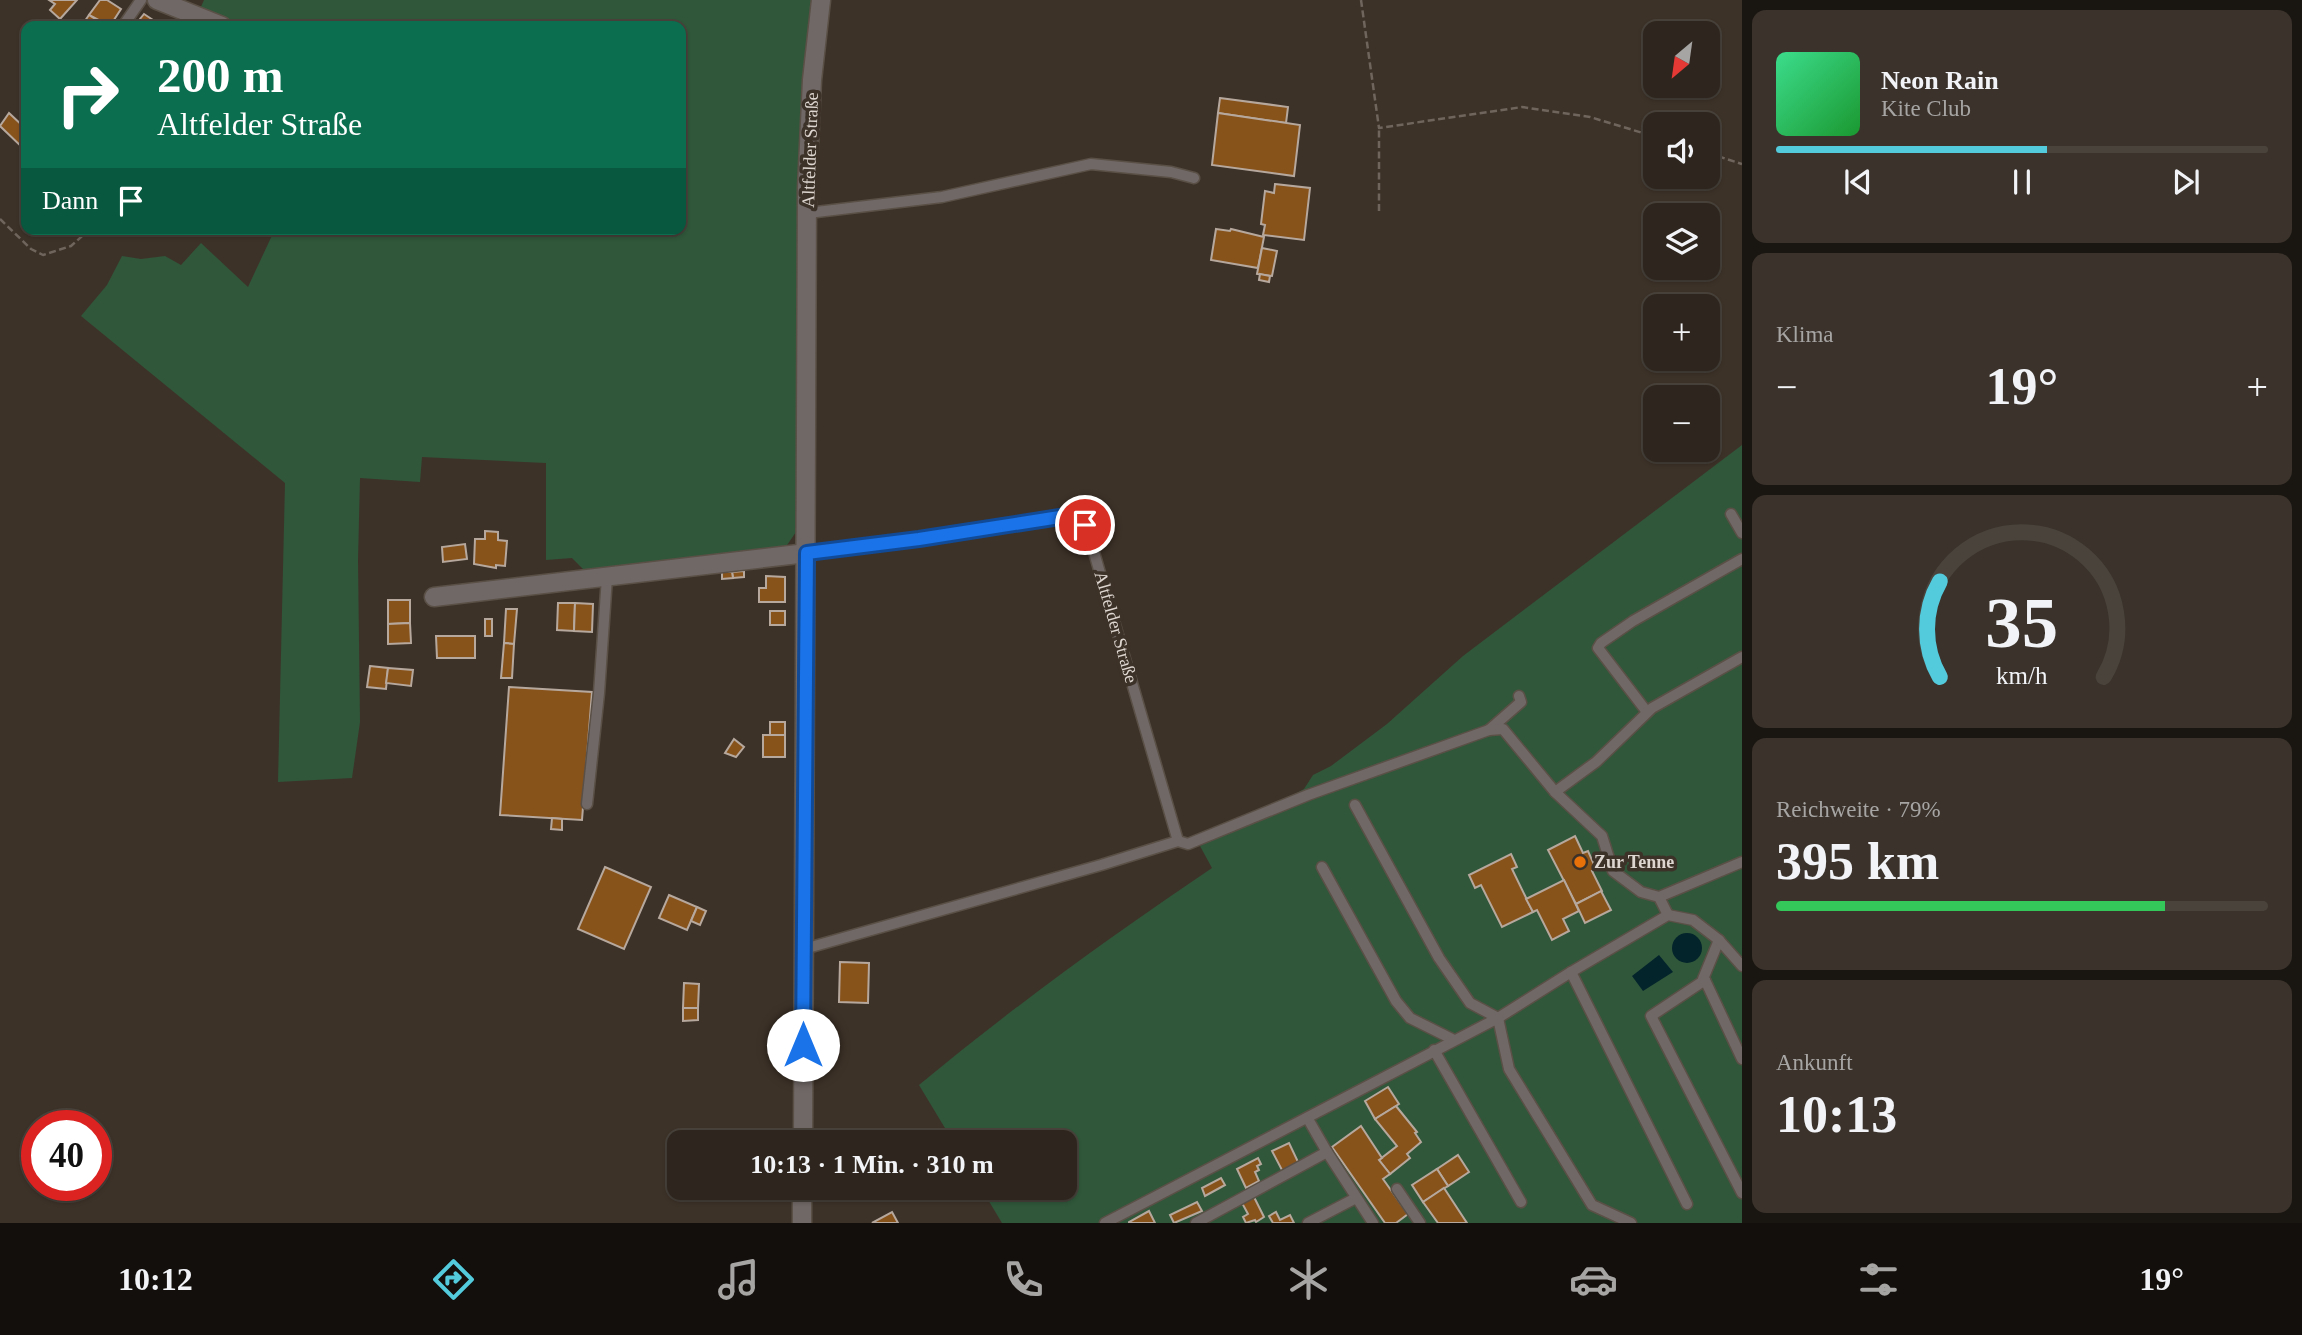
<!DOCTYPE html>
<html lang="de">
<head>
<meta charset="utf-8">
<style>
  :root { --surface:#2e261e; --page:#3a322b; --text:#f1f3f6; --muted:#a7a5a4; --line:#49433c; --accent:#54cadd }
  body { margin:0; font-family:Georgia,serif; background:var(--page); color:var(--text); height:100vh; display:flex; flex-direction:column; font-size:26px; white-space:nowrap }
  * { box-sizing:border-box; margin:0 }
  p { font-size:23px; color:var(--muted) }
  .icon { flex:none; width:38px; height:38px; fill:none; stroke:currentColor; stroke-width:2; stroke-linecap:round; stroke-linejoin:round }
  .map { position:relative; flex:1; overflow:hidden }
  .sheet { display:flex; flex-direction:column; gap:10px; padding:10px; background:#191510; width:560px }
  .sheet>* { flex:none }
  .guide { position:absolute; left:21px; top:21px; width:665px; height:214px; border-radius:14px; box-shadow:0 2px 5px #0004,0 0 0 2px var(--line); background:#0b6e4f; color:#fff; overflow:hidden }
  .needle { width:46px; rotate:209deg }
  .tools { position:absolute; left:1643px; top:21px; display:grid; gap:14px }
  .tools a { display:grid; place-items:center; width:77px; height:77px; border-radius:14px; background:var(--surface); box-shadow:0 2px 5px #0004,0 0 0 2px var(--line); font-size:35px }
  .speed { position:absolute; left:21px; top:1110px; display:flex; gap:14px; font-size:35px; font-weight:700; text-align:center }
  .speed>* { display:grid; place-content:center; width:91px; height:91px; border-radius:50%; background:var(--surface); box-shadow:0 2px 5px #0004,0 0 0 2px var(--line); line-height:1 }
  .speed .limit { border:10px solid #d22; background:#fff; color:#111 }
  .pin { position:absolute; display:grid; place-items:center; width:60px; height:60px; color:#fff; margin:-30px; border:4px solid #fff; border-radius:50%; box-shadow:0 2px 7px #0007 }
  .me { position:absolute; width:77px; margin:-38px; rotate:0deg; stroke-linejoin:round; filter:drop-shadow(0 0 5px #0008) }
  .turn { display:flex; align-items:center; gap:24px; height:147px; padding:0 21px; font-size:32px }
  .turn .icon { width:91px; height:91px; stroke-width:2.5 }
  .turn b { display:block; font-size:49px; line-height:60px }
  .then { display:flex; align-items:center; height:66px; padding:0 21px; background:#0003; gap:14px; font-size:26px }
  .big { font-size:52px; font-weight:600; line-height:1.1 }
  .sheet .widget { flex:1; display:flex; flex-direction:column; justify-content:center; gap:10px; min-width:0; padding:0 24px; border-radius:14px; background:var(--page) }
  .sheet .dial { align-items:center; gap:0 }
  .dial svg { height:182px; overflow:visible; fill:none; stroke:var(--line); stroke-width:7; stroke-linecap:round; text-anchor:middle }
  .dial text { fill:var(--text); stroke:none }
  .song { display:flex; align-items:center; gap:21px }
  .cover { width:84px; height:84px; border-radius:10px; background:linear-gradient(135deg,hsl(150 70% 55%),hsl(130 70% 35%)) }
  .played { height:7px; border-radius:4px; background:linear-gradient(90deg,var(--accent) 55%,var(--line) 55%) }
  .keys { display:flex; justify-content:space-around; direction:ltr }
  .heat { display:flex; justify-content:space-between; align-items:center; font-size:38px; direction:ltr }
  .charge { height:10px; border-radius:5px; background:linear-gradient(90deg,#34c759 79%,var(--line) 0) }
  .trip { position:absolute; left:667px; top:1130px; width:410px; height:70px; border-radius:14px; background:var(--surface); box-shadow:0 2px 5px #0004,0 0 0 2px var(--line); font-weight:600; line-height:70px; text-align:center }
  .menu { display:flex; height:112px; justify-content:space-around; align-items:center; background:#120f0c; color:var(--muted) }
  .menu .icon { width:49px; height:49px }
  .menu .active { color:var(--accent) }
  .menu b { font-size:32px; color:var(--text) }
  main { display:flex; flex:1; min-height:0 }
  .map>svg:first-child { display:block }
  .green { fill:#30573a }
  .water { fill:#03242b }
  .building { fill:#88521b; stroke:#b6a89d; stroke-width:2 }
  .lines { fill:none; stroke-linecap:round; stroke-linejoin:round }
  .service-casing { stroke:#5a5046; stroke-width:13 }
  .minor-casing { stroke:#5a5046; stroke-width:21 }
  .tertiary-casing { stroke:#5a5046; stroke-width:21 }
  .path { stroke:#6f655d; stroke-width:2.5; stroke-dasharray:7 3.5; stroke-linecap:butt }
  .service { stroke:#706867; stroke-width:10 }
  .minor { stroke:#706867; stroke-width:18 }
  .tertiary { stroke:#706867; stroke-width:18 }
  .route-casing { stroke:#114b97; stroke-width:18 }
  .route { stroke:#1a73e8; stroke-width:12 }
  .food-dot { fill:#e8710a; stroke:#3d3228; stroke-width:2.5 }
  .labels { text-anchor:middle; stroke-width:7; stroke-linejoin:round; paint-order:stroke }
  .street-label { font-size:18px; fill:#ddd6d0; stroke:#3d3228 }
  .poi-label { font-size:18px; font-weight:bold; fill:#ddd6d0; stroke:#3d3228; text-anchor:start }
</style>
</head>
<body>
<main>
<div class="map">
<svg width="1742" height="1223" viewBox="0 0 1742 1223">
  <rect width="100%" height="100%" fill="#3d3228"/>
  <!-- green -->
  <g class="green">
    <polygon points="204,0 821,0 808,213 796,532 785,548 586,572 572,558 546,560 546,463 422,457 420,482 360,478 358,560 360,722 352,778 278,782 285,483 81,316 107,285 122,256 141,259 165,256 181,265 201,243 248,287 275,229 681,229 681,26 361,26 306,21 302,26 239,26 200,9"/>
    <path d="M1742,445V1223H1002L981,1188H1064V1143H954L919,1085C1013,1007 1111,936 1212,868L1200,846L1304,789L1313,775L1331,766L1387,724L1463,656Z"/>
  </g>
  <!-- water -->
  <g class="water">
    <circle cx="1687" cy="948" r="15"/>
    <polygon points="1659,955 1673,972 1643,991 1632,976"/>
  </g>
  <!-- building -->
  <g class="building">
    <polygon points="49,0 77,0 60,19 50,10 55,4"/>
    <polygon points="100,0 107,0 121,9 110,26 89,15"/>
    <polygon points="144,14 162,26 139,26 136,24"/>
    <polygon points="89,15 106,26 82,25"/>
    <polygon points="1220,98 1288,107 1286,123 1218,113"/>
    <polygon points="9,113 26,129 26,151 0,126"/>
    <polygon points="1218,113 1300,125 1294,176 1212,165"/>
    <polygon points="1275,184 1310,188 1304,240 1263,235 1265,225 1261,224 1265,191 1274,193"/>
    <polygon points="1216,229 1230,231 1231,229 1264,237 1258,268 1211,260"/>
    <polygon points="1262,248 1277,251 1272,276 1257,274"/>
    <polygon points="1260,274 1270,276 1269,282 1259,280"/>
    <polygon points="485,531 498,532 498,540 507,541 505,566 496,565 496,568 474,564 475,539 485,539"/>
    <polygon points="465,544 467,559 443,562 442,547"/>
    <polygon points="744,571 744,577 733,578 732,572"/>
    <polygon points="722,572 732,572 733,578 722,579"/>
    <polygon points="766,576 785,577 785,602 759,602 759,588 766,588"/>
    <polygon points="388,600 410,600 410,623 388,624"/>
    <polygon points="558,603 575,603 574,631 557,630"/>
    <polygon points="575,603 593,604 592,632 574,631"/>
    <polygon points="506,609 517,609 514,644 504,643"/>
    <rect x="770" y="611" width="15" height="14"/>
    <rect x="485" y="619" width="7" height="17"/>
    <polygon points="410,623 411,643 388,644 388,624"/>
    <polygon points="436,636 475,636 475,658 437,658"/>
    <polygon points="504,643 514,644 512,678 501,678"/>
    <polygon points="370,666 388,668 386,689 367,687"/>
    <polygon points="388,668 413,670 411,686 386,683"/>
    <polygon points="509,687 592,692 582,820 500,815"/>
    <rect x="770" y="722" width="15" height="13"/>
    <rect x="763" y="735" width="22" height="22"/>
    <polygon points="734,739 744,747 736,757 725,753"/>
    <polygon points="552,818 562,819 562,830 551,829"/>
    <polygon points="1575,836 1583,853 1588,851 1596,869 1592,871 1602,891 1576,904 1548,850"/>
    <polygon points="1511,854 1517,867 1512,869 1533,912 1502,927 1481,885 1475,888 1469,875"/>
    <polygon points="605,867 651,887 624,949 578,929"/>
    <polygon points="1564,880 1579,911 1563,919 1569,931 1552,940 1537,910 1533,912 1526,899"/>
    <polygon points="1601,891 1611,910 1585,923 1576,904"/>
    <polygon points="669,895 697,907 687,930 659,918"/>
    <polygon points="697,907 706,911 700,925 691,921"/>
    <polygon points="840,962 869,963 868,1003 839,1002"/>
    <polygon points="684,983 699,984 698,1008 683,1008"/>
    <polygon points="683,1008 698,1008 698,1020 683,1021"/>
    <polygon points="1388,1087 1399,1104 1375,1119 1365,1101"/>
    <polygon points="1396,1106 1417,1132 1415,1133 1421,1142 1407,1154 1410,1158 1390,1174 1379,1160 1397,1146 1375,1119"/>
    <polygon points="1361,1126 1382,1158 1379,1160 1390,1174 1383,1179 1408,1214 1396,1223 1385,1223 1332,1147"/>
    <polygon points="1289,1143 1299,1164 1283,1172 1272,1151"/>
    <polygon points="1458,1155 1469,1172 1448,1186 1437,1169"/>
    <polygon points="1258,1158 1261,1164 1257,1166 1259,1170 1255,1172 1259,1181 1246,1188 1237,1169"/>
    <polygon points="1437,1169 1448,1186 1423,1202 1412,1185"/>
    <polygon points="1221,1178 1225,1185 1205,1196 1202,1188"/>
    <polygon points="1444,1188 1467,1223 1438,1223 1423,1202"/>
    <polygon points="1254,1197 1264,1217 1256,1222 1255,1220 1246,1223 1243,1217 1248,1214 1242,1203"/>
    <polygon points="1197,1202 1202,1211 1174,1223 1170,1215"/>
    <polygon points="1149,1211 1155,1223 1129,1223 1129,1222"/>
    <polygon points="892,1212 898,1223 872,1223"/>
    <polygon points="1276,1212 1280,1220 1290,1215 1294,1223 1273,1223 1269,1216"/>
  </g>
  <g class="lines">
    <!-- service casing -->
    <g class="service-casing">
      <g id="service">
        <polyline points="123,26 141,0"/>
        <polyline points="808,213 942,197 1091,164 1171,172 1194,178"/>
        <polyline points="1731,514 1742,533"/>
        <polyline points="807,553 919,539 1066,516 1079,518 1085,525 1091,542 1178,841"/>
        <polyline points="1647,712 1598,648 1601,643 1633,621 1742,559"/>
        <polyline points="1489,730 1521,702 1519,696"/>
        <polyline points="1555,792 1596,762 1652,708 1742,657"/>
        <polyline points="587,804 599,693 607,577"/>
        <polyline points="1355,805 1439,958 1470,1003 1498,1018 1571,972 1668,915 1693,920 1719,940 1703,979 1705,980 1651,1016 1742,1193"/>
        <polyline points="1322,867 1396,1001 1410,1018 1454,1040"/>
        <polyline points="1659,897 1742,862"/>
        <polyline points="1719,940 1742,966"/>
        <polyline points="804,949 1101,865 1178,841 1188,844 1308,795 1489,730 1503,729 1555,792 1602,836 1613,871 1641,892 1659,897 1668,915"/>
        <polyline points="1571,972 1687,1204"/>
        <polyline points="1705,980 1742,1059"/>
        <polyline points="1434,1050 1521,1202"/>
        <polyline points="1308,1119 1327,1152 1373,1223"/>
        <polyline points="1397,1189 1420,1223"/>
        <polyline points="1105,1223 1498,1018 1509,1069 1592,1205 1631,1223"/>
        <polyline points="1196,1223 1327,1152"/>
        <polyline points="1308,1223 1356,1198"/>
      </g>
    </g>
    <!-- minor casing -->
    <g class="minor-casing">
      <g id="minor">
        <polyline points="157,0 222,26"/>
        <polyline points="434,597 807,553"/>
      </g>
    </g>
    <!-- tertiary casing -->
    <g class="tertiary-casing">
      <g id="tertiary">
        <polyline points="803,1143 807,188 812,80 821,0"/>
        <polyline points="802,1223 802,1188"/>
      </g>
    </g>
    <!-- path -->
    <g class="path">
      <polyline points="1361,0 1379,128 1522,107 1590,117 1656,137"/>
      <polyline points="1708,153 1742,164"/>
      <polyline points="1379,211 1379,128"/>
      <polyline points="0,219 31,249 43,255 71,246 90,229"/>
    </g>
    <!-- service -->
    <use href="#service" class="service"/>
    <!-- minor -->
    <use href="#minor" class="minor"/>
    <!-- tertiary -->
    <use href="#tertiary" class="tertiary"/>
  </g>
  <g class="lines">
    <!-- route casing -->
    <g class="route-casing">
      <polyline id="route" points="803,1045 807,553 919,539 1066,516 1079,517 1085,525"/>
    </g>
    <!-- route -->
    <use href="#route" class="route"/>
  </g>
  <!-- markers -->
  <circle class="food-dot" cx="1580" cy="862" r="7"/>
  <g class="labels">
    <!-- street labels -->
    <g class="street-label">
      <text transform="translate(810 150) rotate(-88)" y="6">Altfelder Straße</text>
      <text transform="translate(1116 627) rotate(74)" y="6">Altfelder Straße</text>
    </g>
    <!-- poi labels -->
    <g class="poi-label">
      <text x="1594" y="868">Zur Tenne</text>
    </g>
  </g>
</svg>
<div class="tools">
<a><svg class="needle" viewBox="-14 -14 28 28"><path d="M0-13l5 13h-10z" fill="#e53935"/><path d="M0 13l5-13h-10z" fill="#a7a5a4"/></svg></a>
<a><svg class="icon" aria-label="sound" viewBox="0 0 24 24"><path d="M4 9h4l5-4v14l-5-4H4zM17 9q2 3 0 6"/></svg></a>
<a><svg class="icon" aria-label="layers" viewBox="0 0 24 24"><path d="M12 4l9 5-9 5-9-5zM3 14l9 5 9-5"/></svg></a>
<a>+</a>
<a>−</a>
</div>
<div class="speed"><div class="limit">40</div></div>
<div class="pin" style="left:1085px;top:525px;background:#d93025"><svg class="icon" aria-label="arrive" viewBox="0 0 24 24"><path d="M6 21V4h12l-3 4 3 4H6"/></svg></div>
<svg class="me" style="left:803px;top:1045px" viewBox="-20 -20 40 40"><circle r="19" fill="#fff"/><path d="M0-13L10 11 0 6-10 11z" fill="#1a73e8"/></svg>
<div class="trip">10:13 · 1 Min. · 310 m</div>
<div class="guide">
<div class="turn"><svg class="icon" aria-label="right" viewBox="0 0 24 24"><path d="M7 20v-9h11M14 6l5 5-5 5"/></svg><div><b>200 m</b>Altfelder Straße</div></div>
<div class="then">Dann<svg class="icon" aria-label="arrive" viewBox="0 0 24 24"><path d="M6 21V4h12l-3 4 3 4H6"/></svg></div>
</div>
</div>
<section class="sheet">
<div class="widget">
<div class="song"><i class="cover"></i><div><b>Neon Rain</b><p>Kite Club</p></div></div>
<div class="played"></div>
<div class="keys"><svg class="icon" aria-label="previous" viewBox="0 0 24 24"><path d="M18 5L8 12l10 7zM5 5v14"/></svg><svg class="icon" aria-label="pause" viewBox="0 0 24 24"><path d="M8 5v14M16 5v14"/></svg><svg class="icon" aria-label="next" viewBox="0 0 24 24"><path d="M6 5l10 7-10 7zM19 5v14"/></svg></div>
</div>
<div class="widget"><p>Klima</p>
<div class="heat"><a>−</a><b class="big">19°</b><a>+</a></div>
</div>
<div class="widget dial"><svg viewBox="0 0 100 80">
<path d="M14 69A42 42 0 1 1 86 69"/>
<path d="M14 69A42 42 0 0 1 14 27" stroke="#54cadd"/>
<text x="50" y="56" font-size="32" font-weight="700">35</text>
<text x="50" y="72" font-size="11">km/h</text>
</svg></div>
<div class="widget"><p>Reichweite · 79%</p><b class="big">395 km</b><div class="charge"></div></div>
<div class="widget"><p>Ankunft</p><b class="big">10:13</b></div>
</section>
</main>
<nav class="menu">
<b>10:12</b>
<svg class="icon active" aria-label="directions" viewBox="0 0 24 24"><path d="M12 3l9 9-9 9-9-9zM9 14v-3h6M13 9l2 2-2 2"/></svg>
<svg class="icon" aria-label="music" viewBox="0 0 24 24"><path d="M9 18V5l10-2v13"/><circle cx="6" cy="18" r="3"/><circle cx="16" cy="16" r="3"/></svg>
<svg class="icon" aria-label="phone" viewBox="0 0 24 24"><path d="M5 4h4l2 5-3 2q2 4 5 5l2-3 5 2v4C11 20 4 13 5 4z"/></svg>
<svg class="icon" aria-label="climate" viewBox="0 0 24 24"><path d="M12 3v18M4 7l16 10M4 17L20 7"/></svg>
<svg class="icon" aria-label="car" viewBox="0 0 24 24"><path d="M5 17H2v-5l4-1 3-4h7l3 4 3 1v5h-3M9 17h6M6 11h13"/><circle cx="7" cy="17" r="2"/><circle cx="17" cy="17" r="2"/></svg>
<svg class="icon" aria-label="filters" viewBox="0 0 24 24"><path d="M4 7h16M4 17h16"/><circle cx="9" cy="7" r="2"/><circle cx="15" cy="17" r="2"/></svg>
<b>19°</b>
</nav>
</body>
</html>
